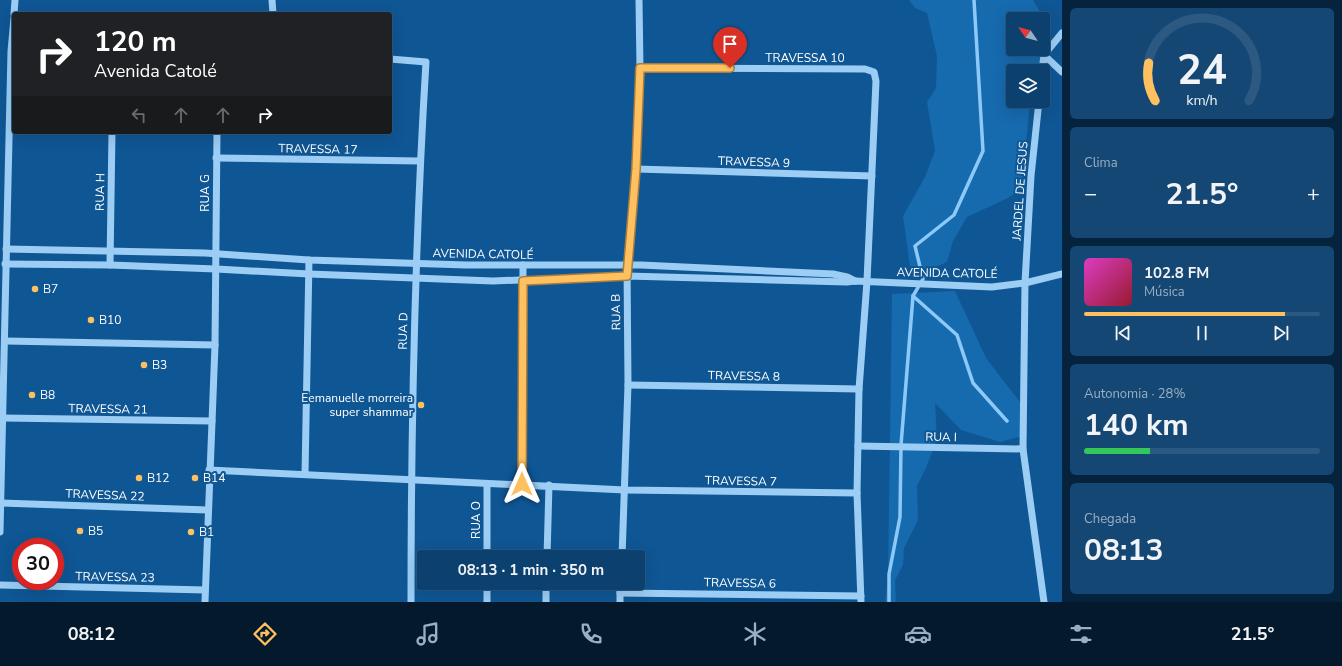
<!DOCTYPE html>
<html lang="pt">
<head>
<meta charset="utf-8">
<style>
  :root { --surface:#0b406f; --page:#144774; --text:#f1f3f6; --muted:#9aafc3; --line:#2b5982; --accent:#ffc15f }
  body { margin:0; font-family:"Nunito Sans",sans-serif; background:var(--page); color:var(--text); height:100vh; display:flex; flex-direction:column; font-size:15px; white-space:nowrap }
  * { box-sizing:border-box; margin:0 }
  p { font-size:13px; color:var(--muted) }
  .icon { flex:none; width:22px; height:22px; fill:none; stroke:currentColor; stroke-width:2; stroke-linecap:round; stroke-linejoin:round }
  .map { position:relative; flex:1; overflow:hidden }
  .details { display:flex; flex-direction:column; gap:8px; padding:8px; background:#06233d; width:280px }
  .details>* { flex:none }
  .banner { position:absolute; left:12px; top:12px; width:380px; height:122px; border-radius:4px; box-shadow:0 4px 16px #0002,0 0 0 1px var(--line); background:#202124; color:#fff; overflow:hidden }
  .needle { width:26px; rotate:305deg }
  .controls { position:absolute; left:1006px; top:12px; display:grid; gap:8px }
  .controls a { display:grid; place-items:center; width:44px; height:44px; border-radius:4px; background:var(--surface); box-shadow:0 4px 16px #0002,0 0 0 1px var(--line); font-size:20px }
  .speed { position:absolute; left:12px; top:538px; display:flex; gap:8px; font-size:20px; font-weight:700; text-align:center }
  .speed>* { display:grid; place-content:center; width:52px; height:52px; border-radius:50%; background:var(--surface); box-shadow:0 4px 16px #0002,0 0 0 1px var(--line); line-height:1 }
  .speed .limit { border:6px solid #d22; background:#fff; color:#111 }
  .pin { position:absolute; display:grid; place-items:center; width:34px; height:34px; color:#fff; margin:-41px -17px; border-radius:50% 50% 50% 0; rotate:-45deg; box-shadow:0 0 4px #0007 }
  .pin .icon { rotate:45deg }
  .me { position:absolute; width:44px; margin:-22px; rotate:0deg; stroke-linejoin:round; filter:drop-shadow(0 0 3px #0008) }
  .turn { display:flex; align-items:center; gap:14px; height:84px; padding:0 16px; font-size:18px }
  .turn .icon { width:52px; height:52px; stroke-width:2.5 }
  .turn b { display:block; font-size:28px; line-height:34px }
  .lanes { display:flex; align-items:center; height:38px; padding:0 16px; background:#0003; justify-content:center; gap:20px; direction:ltr }
  .lanes .off { opacity:.35 }
  .big { font-size:30px; font-weight:700; line-height:1.1 }
  .details .card { flex:1; display:flex; flex-direction:column; justify-content:center; gap:6px; min-width:0; padding:0 14px; border-radius:6px; background:var(--page) }
  .details .dial { align-items:center; gap:0 }
  .dial svg { height:104px; overflow:visible; fill:none; stroke:var(--line); stroke-width:7; stroke-linecap:round; text-anchor:middle }
  .dial text { fill:var(--text); stroke:none }
  .song { display:flex; align-items:center; gap:12px }
  .cover { width:48px; height:48px; border-radius:6px; background:linear-gradient(135deg,hsl(310 70% 55%),hsl(350 70% 35%)) }
  .played { height:4px; border-radius:2px; background:linear-gradient(90deg,var(--accent) 85%,var(--line) 85%) }
  .keys { display:flex; justify-content:space-around; direction:ltr }
  .heat { display:flex; justify-content:space-between; align-items:center; font-size:22px; direction:ltr }
  .charge { height:6px; border-radius:3px; background:linear-gradient(90deg,#34c759 28%,var(--line) 0) }
  .trip { position:absolute; left:417px; top:550px; width:228px; height:40px; border-radius:4px; background:var(--surface); box-shadow:0 4px 16px #0002,0 0 0 1px var(--line); font-weight:700; line-height:40px; text-align:center }
  .dock { display:flex; height:64px; justify-content:space-around; align-items:center; background:#041a2c; color:var(--muted) }
  .dock .icon { width:28px; height:28px }
  .dock .on { color:var(--accent) }
  .dock b { font-size:18px; color:var(--text) }
  main { display:flex; flex:1; min-height:0 }
  .map>svg:first-child { display:block }
  .green { fill:#166aae }
  .lines { fill:none; stroke-linecap:round; stroke-linejoin:round }
  .stream { stroke:#8dc9f8; stroke-width:3.5 }
  .minor { stroke:#9ccdf4; stroke-width:7 }
  .route-casing { stroke:#a67d3e; stroke-width:10 }
  .route { stroke:#ffc15f; stroke-width:7 }
  .poi-dot { fill:#ffc15f; stroke:#0f5694; stroke-width:1.5 }
  .labels { text-anchor:middle; stroke-width:4; stroke-linejoin:round; paint-order:stroke }
  .street-label { font-size:12px; fill:#fff; stroke:#0f5694 }
  .poi-label { font-size:12px; fill:#fff; stroke:#0f5694; text-anchor:start }
</style>
</head>
<body>
<main>
<div class="map">
<svg width="1062" height="602" viewBox="0 0 1062 602">
  <rect width="100%" height="100%" fill="#0f5694"/>
  <!-- green -->
  <g class="green">
    <polygon points="909,0 1033,0 1047,24 1043,34 1043,19 1013,19 1013,49 1042,49 1044,55 1052,61 1046,64 1043,71 1013,71 1013,101 1030,101 1023,175 1025,186 1008,198 967,217 953,241 947,262 931,269 910,267 903,216 925,177 935,151 927,102 936,88 937,56 927,13 915,8"/>
    <polygon points="955,291 986,358 1020,402 1023,436 1000,442 961,430 935,403 937,439 926,468 917,486 918,520 904,548 903,565 895,580 896,602 885,602 888,577 892,294"/>
  </g>
  <g class="lines">
    <!-- stream -->
    <g class="stream">
      <polyline points="974,0 983,151 954,215 915,246 923,279 913,296 957,335 973,383 1007,421"/>
      <polyline points="889,602 889,574 900,517 901,445 913,296"/>
    </g>
    <!-- minor -->
    <g class="minor">
      <polyline points="272,0 273,14"/>
      <polyline points="14,14 15,0"/>
      <polyline points="1044,55 1062,33"/>
      <polyline points="1044,55 1062,72"/>
      <path d="M390,59L426,62C415,242 411,422 411,602"/>
      <polyline points="640,68 865,69 874,72 876,81 867,281 859,389 857,493 861,602"/>
      <polyline points="1042,71 1044,55"/>
      <polyline points="1039,101 1031,176 1025,283 1023,449 1044,602"/>
      <polyline points="216,158 420,161"/>
      <polyline points="636,169 872,176"/>
      <polyline points="6,249 205,253 309,260 466,265 641,265 833,274 847,277 855,281"/>
      <polyline points="5,264 110,265 216,269 309,274 493,281 627,276 847,282 855,281 992,287 1025,283 1062,274"/>
      <polyline points="110,265 112,132"/>
      <polyline points="5,341 215,345"/>
      <polyline points="628,385 859,389"/>
      <polyline points="3,418 212,421"/>
      <polyline points="858,446 1023,449"/>
      <polyline points="209,470 625,490 857,493"/>
      <polyline points="305,474 309,260"/>
      <polyline points="522,484 523,265"/>
      <polyline points="1,503 208,510"/>
      <polyline points="0,532 11,51 14,18"/>
      <polyline points="487,557 487,484"/>
      <polyline points="547,557 549,485"/>
      <polyline points="622,557 628,385 627,265 636,169 640,68 639,0"/>
      <polyline points="0,585 205,590"/>
      <polyline points="620,593 861,596"/>
      <polyline points="205,602 215,345 217,132"/>
      <polyline points="487,602 487,583"/>
      <polyline points="546,602 546,583"/>
      <polyline points="620,602 620,583"/>
    </g>
  </g>
  <g class="lines">
    <!-- route casing -->
    <g class="route-casing">
      <polyline id="route" points="522,484 523,281 627,276 636,169 640,68 730,68"/>
    </g>
    <!-- route -->
    <use href="#route" class="route"/>
  </g>
  <!-- markers -->
  <g class="poi-dot">
    <circle cx="35" cy="289" r="4"/>
    <circle cx="91" cy="320" r="4"/>
    <circle cx="144" cy="365" r="4"/>
    <circle cx="32" cy="395" r="4"/>
    <circle cx="421" cy="405" r="4"/>
    <circle cx="139" cy="478" r="4"/>
    <circle cx="195" cy="478" r="4"/>
    <circle cx="80" cy="531" r="4"/>
    <circle cx="191" cy="532" r="4"/>
  </g>
  <g class="labels">
    <!-- street labels -->
    <g class="street-label">
      <text x="805" y="62">TRAVESSA 10</text>
      <text transform="translate(318 149) rotate(1)" y="4">TRAVESSA 17</text>
      <text transform="translate(754 162) rotate(2)" y="4">TRAVESSA 9</text>
      <text transform="translate(1020 191) rotate(-86)" y="4">JARDEL DE JESUS</text>
      <text transform="translate(100 192) rotate(-89)" y="4">RUA H</text>
      <text transform="translate(205 193) rotate(-90)" y="4">RUA G</text>
      <text transform="translate(483 254) rotate(1)" y="4">AVENIDA CATOLÉ</text>
      <text transform="translate(947 273) rotate(1)" y="4">AVENIDA CATOLÉ</text>
      <text transform="translate(616 312) rotate(-91)" y="4">RUA B</text>
      <text transform="translate(403 331) rotate(-89)" y="4">RUA D</text>
      <text transform="translate(744 376) rotate(1)" y="4">TRAVESSA 8</text>
      <text transform="translate(108 409) rotate(1)" y="4">TRAVESSA 21</text>
      <text transform="translate(941 437) rotate(1)" y="4">RUA I</text>
      <text transform="translate(741 481) rotate(1)" y="4">TRAVESSA 7</text>
      <text transform="translate(105 495) rotate(2)" y="4">TRAVESSA 22</text>
      <text transform="translate(476 520) rotate(-90)" y="4">RUA O</text>
      <text transform="translate(115 577) rotate(1)" y="4">TRAVESSA 23</text>
      <text transform="translate(740 583) rotate(1)" y="4">TRAVESSA 6</text>
    </g>
    <!-- poi labels -->
    <g class="poi-label">
      <text x="43" y="293">B7</text>
      <text x="99" y="324">B10</text>
      <text x="152" y="369">B3</text>
      <text x="40" y="399">B8</text>
      <text x="413" y="402" text-anchor="end">Eemanuelle morreira<tspan x="413" dy="14">super shammar</tspan></text>
      <text x="147" y="482">B12</text>
      <text x="203" y="482">B14</text>
      <text x="88" y="535">B5</text>
      <text x="199" y="536">B1</text>
    </g>
  </g>
</svg>
<div class="controls">
<a><svg class="needle" viewBox="-14 -14 28 28"><path d="M0-13l5 13h-10z" fill="#e53935"/><path d="M0 13l5-13h-10z" fill="#9aafc3"/></svg></a>
<a><svg class="icon" aria-label="layers" viewBox="0 0 24 24"><path d="M12 4l9 5-9 5-9-5zM3 14l9 5 9-5"/></svg></a>
</div>
<div class="speed"><div class="limit">30</div></div>
<div class="pin" style="left:730px;top:68px;background:#d93025"><svg class="icon" aria-label="arrive" viewBox="0 0 24 24"><path d="M6 21V4h12l-3 4 3 4H6"/></svg></div>
<svg class="me" style="left:522px;top:484px" viewBox="-20 -20 40 40"><path d="M0-17L14 15 0 8-14 15z" fill="#ffc15f" stroke="#fff" stroke-width="4"/></svg>
<div class="trip">08:13 · 1 min · 350 m</div>
<div class="banner">
<div class="turn"><svg class="icon" aria-label="right" viewBox="0 0 24 24"><path d="M7 20v-9h11M14 6l5 5-5 5"/></svg><div><b>120 m</b>Avenida Catolé</div></div>
<div class="lanes"><svg class="icon off" aria-label="left" viewBox="0 0 24 24"><path d="M17 20v-9H6M10 6l-5 5 5 5"/></svg><svg class="icon off" aria-label="ahead" viewBox="0 0 24 24"><path d="M12 20V5M6 11l6-6 6 6"/></svg><svg class="icon off" aria-label="ahead" viewBox="0 0 24 24"><path d="M12 20V5M6 11l6-6 6 6"/></svg><svg class="icon" aria-label="right" viewBox="0 0 24 24"><path d="M7 20v-9h11M14 6l5 5-5 5"/></svg></div>
</div>
</div>
<section class="details">
<div class="card dial"><svg viewBox="0 0 100 80">
<path d="M14 69A42 42 0 1 1 86 69"/>
<path d="M14 69A42 42 0 0 1 9 40" stroke="#ffc15f"/>
<text x="50" y="56" font-size="32" font-weight="700">24</text>
<text x="50" y="72" font-size="11">km/h</text>
</svg></div>
<div class="card"><p>Clima</p>
<div class="heat"><a>−</a><b class="big">21.5°</b><a>+</a></div>
</div>
<div class="card">
<div class="song"><i class="cover"></i><div><b>102.8 FM</b><p>Música</p></div></div>
<div class="played"></div>
<div class="keys"><svg class="icon" aria-label="previous" viewBox="0 0 24 24"><path d="M18 5L8 12l10 7zM5 5v14"/></svg><svg class="icon" aria-label="pause" viewBox="0 0 24 24"><path d="M8 5v14M16 5v14"/></svg><svg class="icon" aria-label="next" viewBox="0 0 24 24"><path d="M6 5l10 7-10 7zM19 5v14"/></svg></div>
</div>
<div class="card"><p>Autonomia · 28%</p><b class="big">140 km</b><div class="charge"></div></div>
<div class="card"><p>Chegada</p><b class="big">08:13</b></div>
</section>
</main>
<nav class="dock">
<b>08:12</b>
<svg class="icon on" aria-label="directions" viewBox="0 0 24 24"><path d="M12 3l9 9-9 9-9-9zM9 14v-3h6M13 9l2 2-2 2"/></svg>
<svg class="icon" aria-label="music" viewBox="0 0 24 24"><path d="M9 18V5l10-2v13"/><circle cx="6" cy="18" r="3"/><circle cx="16" cy="16" r="3"/></svg>
<svg class="icon" aria-label="phone" viewBox="0 0 24 24"><path d="M5 4h4l2 5-3 2q2 4 5 5l2-3 5 2v4C11 20 4 13 5 4z"/></svg>
<svg class="icon" aria-label="climate" viewBox="0 0 24 24"><path d="M12 3v18M4 7l16 10M4 17L20 7"/></svg>
<svg class="icon" aria-label="car" viewBox="0 0 24 24"><path d="M5 17H2v-5l4-1 3-4h7l3 4 3 1v5h-3M9 17h6M6 11h13"/><circle cx="7" cy="17" r="2"/><circle cx="17" cy="17" r="2"/></svg>
<svg class="icon" aria-label="filters" viewBox="0 0 24 24"><path d="M4 7h16M4 17h16"/><circle cx="9" cy="7" r="2"/><circle cx="15" cy="17" r="2"/></svg>
<b>21.5°</b>
</nav>
</body>
</html>
